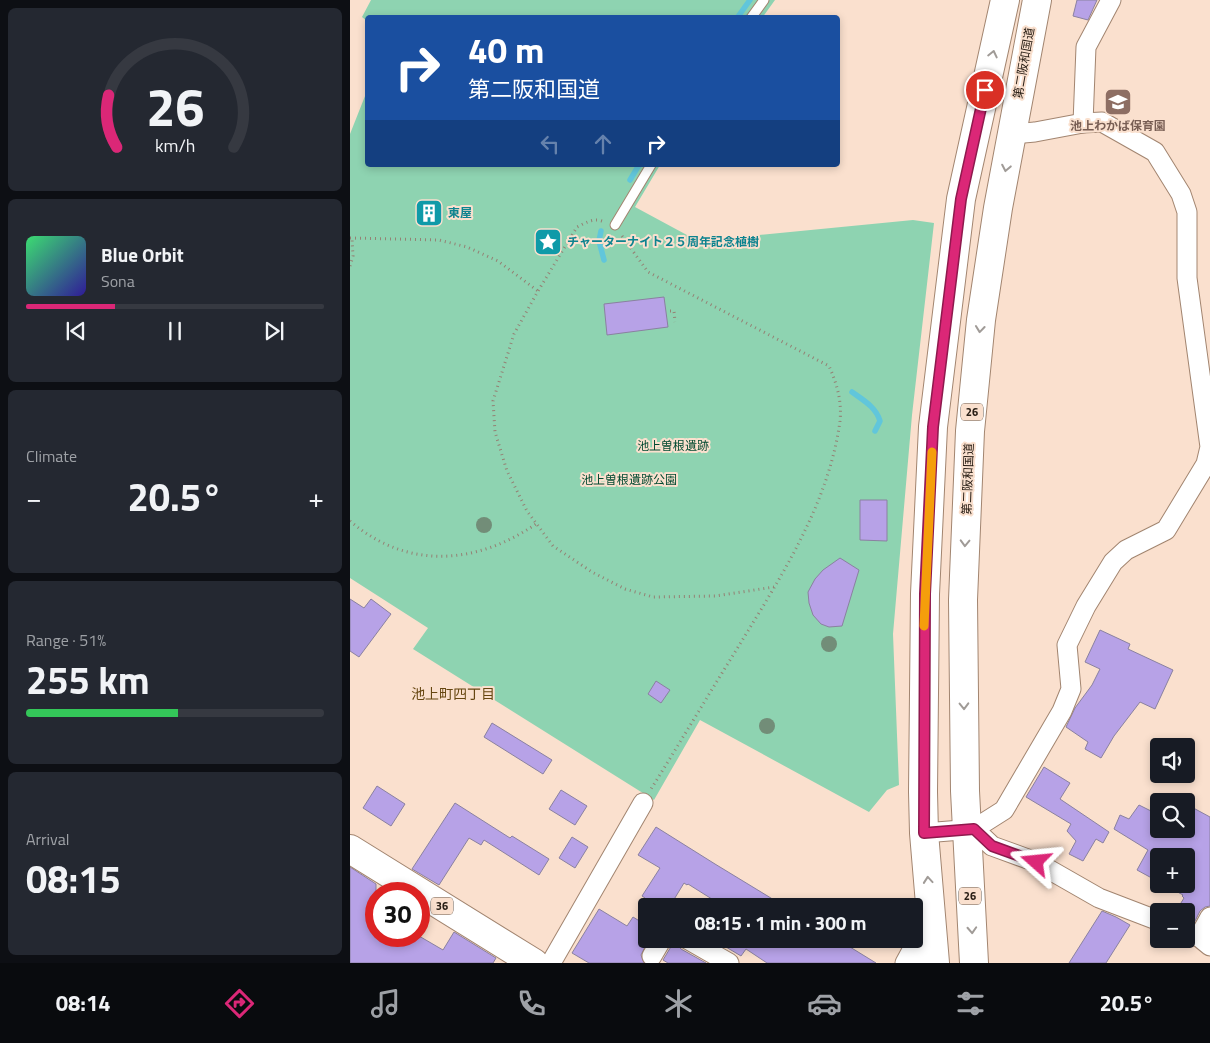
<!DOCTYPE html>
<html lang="en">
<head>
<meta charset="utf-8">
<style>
  :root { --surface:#171b24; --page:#242831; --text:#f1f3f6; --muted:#9ea1a6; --line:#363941; --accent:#db2777 }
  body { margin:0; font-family:"Titillium Web","Noto Sans JP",sans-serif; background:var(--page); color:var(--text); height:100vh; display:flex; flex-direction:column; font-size:19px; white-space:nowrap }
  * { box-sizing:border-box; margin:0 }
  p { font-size:16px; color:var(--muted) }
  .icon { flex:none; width:28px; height:28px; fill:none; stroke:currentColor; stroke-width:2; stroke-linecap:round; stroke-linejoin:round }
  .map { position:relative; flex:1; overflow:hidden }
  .panel { display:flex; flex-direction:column; gap:8px; padding:8px; background:#0d0f14; width:350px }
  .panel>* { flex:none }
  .top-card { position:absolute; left:15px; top:15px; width:475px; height:152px; border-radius:5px; box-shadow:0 2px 8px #0003; background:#1a4fa0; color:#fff; overflow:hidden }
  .fabs { position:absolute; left:800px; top:738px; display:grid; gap:10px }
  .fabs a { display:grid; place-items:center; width:45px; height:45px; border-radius:5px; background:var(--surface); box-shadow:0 2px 8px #0003; font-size:25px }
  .speed { position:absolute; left:15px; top:882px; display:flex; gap:10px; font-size:25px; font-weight:700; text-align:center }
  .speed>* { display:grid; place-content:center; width:65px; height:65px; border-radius:50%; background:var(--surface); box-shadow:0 2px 8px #0003; line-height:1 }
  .speed .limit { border:8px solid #d22; background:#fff; color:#111 }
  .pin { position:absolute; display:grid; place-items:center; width:42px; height:42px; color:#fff; margin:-21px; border:2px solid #fff; border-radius:50%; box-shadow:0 1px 5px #0007 }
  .me { position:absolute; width:55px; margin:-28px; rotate:288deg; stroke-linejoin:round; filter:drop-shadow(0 0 4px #0008) }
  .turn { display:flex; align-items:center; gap:18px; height:105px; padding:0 20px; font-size:22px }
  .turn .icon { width:65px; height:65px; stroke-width:2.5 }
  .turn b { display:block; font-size:35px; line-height:42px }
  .lanes { display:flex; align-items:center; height:48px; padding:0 20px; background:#0003; justify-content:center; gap:25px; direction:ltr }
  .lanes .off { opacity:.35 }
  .big { font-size:38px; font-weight:700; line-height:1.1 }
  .panel .widget { flex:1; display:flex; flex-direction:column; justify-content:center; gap:8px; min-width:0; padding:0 18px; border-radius:8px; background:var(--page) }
  .panel .dial { align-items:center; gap:0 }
  .dial svg { height:130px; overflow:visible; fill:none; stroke:var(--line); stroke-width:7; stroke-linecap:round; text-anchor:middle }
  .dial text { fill:var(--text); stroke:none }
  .song { display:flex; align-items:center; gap:15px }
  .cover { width:60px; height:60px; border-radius:8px; background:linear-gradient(135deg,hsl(140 70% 55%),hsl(250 70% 35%)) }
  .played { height:5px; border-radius:2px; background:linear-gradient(90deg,var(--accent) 30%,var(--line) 30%) }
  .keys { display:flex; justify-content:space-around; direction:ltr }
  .heat { display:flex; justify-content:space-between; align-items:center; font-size:28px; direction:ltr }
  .charge { height:8px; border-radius:4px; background:linear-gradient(90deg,#34c759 51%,var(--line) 0) }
  .trip { position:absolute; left:288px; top:898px; width:285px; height:50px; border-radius:5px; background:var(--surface); box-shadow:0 2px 8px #0003; font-weight:700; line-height:50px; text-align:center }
  .tab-bar { display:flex; height:80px; justify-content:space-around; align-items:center; background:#090b0e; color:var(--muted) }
  .tab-bar .icon { width:35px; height:35px }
  .tab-bar .selected { color:var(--accent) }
  .tab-bar b { font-size:22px; color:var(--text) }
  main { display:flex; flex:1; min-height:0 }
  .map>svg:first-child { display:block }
  .green { fill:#8ed3b1 }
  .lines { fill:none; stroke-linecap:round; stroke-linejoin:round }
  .stream { stroke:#61c6db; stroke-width:5.5 }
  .building { fill:#b7a2e7; stroke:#8a81a0 }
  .service-casing { stroke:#a28570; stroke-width:11 }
  .minor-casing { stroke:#a28570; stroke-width:21 }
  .primary-casing { stroke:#a28570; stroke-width:30 }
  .trunk-casing { stroke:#a28570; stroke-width:30 }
  .path { stroke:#948174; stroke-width:3; stroke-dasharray:1 4; stroke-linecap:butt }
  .service { stroke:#fff; stroke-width:9 }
  .minor { stroke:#fff; stroke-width:19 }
  .primary { stroke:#fff; stroke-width:28 }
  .trunk { stroke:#fff; stroke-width:28 }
  .tree { fill:#728d78 }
  .oneway { stroke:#a09b97 }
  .route-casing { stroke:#8e194d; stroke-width:12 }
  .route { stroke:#db2777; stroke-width:9 }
  .slow { stroke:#f59e0b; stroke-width:9 }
  .labels { text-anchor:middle; stroke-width:4; stroke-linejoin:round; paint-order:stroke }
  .shield { fill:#fae0ce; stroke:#695a4e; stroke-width:1 }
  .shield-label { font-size:11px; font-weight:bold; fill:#2b2017 }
  .street-label { font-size:12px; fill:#2b2017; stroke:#fae0ce }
  .education-label { font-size:12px; font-weight:bold; fill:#785e54; stroke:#fae0ce }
  .culture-label { font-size:12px; font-weight:bold; fill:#0d838f; stroke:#fae0ce; text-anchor:start }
  .park-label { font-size:12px; fill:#024931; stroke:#fae0ce }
  .neighbourhood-label { font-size:14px; fill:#664610; stroke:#fae0ce }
</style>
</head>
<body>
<main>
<section class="panel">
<div class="widget dial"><svg viewBox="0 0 100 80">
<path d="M14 69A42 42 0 1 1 86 69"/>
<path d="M14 69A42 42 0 0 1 9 37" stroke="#db2777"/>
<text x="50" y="56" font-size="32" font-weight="700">26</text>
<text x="50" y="72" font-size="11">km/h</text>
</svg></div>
<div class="widget">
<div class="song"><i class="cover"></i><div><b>Blue Orbit</b><p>Sona</p></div></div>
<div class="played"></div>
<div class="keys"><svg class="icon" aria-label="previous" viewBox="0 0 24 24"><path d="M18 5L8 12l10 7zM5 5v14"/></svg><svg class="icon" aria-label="pause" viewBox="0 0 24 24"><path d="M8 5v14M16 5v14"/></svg><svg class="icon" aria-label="next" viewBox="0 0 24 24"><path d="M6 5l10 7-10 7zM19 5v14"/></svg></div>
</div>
<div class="widget"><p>Climate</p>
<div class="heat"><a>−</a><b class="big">20.5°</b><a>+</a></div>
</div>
<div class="widget"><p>Range · 51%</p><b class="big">255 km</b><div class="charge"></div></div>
<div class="widget"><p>Arrival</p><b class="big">08:15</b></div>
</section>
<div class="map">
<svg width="860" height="963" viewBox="0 0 860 963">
  <rect width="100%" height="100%" fill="#fae0ce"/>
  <!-- green -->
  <g class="green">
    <polygon points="21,0 425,0 412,18 18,18 17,21 12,17"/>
    <polygon points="17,91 18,165 310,165 285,207 348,241 563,220 584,223 562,415 543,634 549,785 537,790 519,812 350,720 304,800 63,649 78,628 0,578 0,134"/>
  </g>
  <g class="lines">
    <!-- stream -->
    <g class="stream">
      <polyline points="387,18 400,0"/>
      <polyline points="280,180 289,165"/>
      <polyline points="251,231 249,241 254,260"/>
      <path d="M502,392C513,400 526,407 530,421L525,431"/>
    </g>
  </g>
  <!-- building -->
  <g class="building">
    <polygon points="727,0 747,0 738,20 723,16"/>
    <polygon points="87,201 90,222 71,225 67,205"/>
    <polygon points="314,297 318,327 257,335 254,304"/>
    <polygon points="510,500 537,500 537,541 510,540"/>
    <polygon points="490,558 509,570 492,626 479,627 471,624 463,615 459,603 458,592 465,579 473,570"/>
    <polygon points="0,599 14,608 21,599 41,614 9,657 0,651"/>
    <polygon points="750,630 780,644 778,649 823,670 805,709 790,702 764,736 751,758 735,749 738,742 716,727 725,708 742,685 750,669 735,662"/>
    <polygon points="306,681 320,690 311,703 298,694"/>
    <polygon points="142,723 202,760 193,774 134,737"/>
    <polygon points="694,767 720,783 710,799 759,832 753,843 746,839 733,861 719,854 726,841 717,831 721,824 676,797"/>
    <polygon points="27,786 55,804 41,826 13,808"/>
    <polygon points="211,790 237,806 225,825 199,809"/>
    <polygon points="105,803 160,838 162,836 199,859 189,875 134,840 131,845 119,838 89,885 62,869"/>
    <polygon points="836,804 860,817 860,906 855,907 850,911 844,923 836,919 836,911 826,911 834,898 832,896 833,895 813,884 836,884 836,856 809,856 809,882 787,870 798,850 764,829 770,815 779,819 789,805 809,815 809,829 836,829"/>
    <polygon points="306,827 365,864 434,906 373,906 338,884 337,885 334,883 320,906 290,906 295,898 292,896 310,868 288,855"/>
    <polygon points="222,837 238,847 225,868 209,858"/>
    <polygon points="0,867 26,884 26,936 69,936 93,950 104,932 146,958 143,963 0,963"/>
    <polygon points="249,909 277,926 283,917 296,925 296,939 299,939 291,955 294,963 239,963 222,953"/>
    <polygon points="752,911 766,917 780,925 756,963 719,963"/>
    <polygon points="323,939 326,939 327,944 331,949 356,963 318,963 313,960 322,945"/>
    <polygon points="359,939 487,939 526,963 417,963 396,949 391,956 371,944 370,945"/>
  </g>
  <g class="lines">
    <!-- service casing -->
    <g class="service-casing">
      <g id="service">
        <polyline points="401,18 414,0"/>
        <polyline points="265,225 301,165"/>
      </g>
    </g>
    <!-- minor casing -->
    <g class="minor-casing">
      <g id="minor">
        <polyline points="733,123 736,47 761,0"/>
        <polyline points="624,829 642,846 686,862 749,898 809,921"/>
        <polyline points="574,833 624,829 654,810 712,711 721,689 717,645 736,606 763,562 776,550 816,530 856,464 860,447 837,278 837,212 831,194 805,152 752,122 733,123 685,132 663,134"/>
        <polyline points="836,932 849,937 860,946"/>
        <polyline points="849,937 860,917"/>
        <polyline points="337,939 379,963"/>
        <polyline points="302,956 312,939"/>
        <polyline points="201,963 293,803"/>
        <polyline points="555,963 561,952 585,960"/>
      </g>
    </g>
    <!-- primary casing -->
    <g class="primary-casing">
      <polyline id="primary" points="0,849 184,963"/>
    </g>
    <!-- trunk casing -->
    <g class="trunk-casing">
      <g id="trunk">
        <polyline points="585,963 574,833 573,792 575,594 583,427 611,199 655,0"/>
        <polyline points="624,963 615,791 613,600 620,431 631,320 648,208 687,0"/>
      </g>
    </g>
    <!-- path -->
    <g class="path">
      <path d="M252,221C243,218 235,223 227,227L188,291L164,334L143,401L145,432L157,471L177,511L203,546L242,572L275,589L303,597L365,596L424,587"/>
      <path d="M272,236L298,272L479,366C487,384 492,401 490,421C479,503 432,575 390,644C360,692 331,741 301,789"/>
      <polyline points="0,238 89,240 117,247 148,261 188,291"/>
      <polyline points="0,266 3,256 2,239"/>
      <polyline points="320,311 324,311 325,322"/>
      <path d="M0,521C57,570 126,565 186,524"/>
    </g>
    <!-- service -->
    <use href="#service" class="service"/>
    <!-- minor -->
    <use href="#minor" class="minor"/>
    <!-- primary -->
    <use href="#primary" class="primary"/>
    <!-- trunk -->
    <use href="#trunk" class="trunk"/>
  </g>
  <!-- trees -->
  <g class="tree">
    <circle cx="134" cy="525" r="8"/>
    <circle cx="479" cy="644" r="8"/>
    <circle cx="417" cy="726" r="8"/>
  </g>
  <!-- one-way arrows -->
  <defs><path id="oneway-chevron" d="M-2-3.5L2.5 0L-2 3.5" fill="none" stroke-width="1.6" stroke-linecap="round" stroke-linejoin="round" transform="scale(1.25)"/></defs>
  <g class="oneway">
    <use href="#oneway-chevron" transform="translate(643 54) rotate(-77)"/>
    <use href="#oneway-chevron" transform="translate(656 168) rotate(101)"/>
    <use href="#oneway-chevron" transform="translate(630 329) rotate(96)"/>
    <use href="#oneway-chevron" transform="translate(615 543) rotate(92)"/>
    <use href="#oneway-chevron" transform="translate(614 706) rotate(89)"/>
    <use href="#oneway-chevron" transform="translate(578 880) rotate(-95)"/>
    <use href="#oneway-chevron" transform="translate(622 930) rotate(87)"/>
  </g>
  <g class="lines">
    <!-- route casing -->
    <g class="route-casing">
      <polyline id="route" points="635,90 611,199 583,427 575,594 574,833 624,829 642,846 686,862"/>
    </g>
    <!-- route -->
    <use href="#route" class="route"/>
    <!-- slow -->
    <polyline class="slow" points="574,626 582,452"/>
  </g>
  <!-- icons -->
  <defs>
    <g id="school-square" transform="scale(1.4375)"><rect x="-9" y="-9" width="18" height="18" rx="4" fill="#8d6e63" stroke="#fae0ce"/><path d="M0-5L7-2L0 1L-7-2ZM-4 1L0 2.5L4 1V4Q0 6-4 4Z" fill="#fff"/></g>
    <g id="building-square" transform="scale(1.4375)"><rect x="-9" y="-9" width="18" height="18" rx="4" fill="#0f9aa8" stroke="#fae0ce"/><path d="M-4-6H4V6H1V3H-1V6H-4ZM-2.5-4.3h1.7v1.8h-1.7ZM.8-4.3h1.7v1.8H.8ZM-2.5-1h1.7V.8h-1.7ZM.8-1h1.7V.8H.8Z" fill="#fff"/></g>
    <g id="sight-square" transform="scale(1.4375)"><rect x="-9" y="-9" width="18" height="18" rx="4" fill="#0f9aa8" stroke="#fae0ce"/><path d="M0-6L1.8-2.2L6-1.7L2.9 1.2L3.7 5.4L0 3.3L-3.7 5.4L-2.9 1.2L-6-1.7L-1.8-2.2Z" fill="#fff"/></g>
  </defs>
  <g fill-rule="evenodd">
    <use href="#school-square" x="768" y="102"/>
    <use href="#building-square" x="79" y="213"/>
    <use href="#sight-square" x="198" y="242"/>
  </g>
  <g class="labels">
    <!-- shield labels -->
    <g class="shield">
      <rect x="611" y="403.5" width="22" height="17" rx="4"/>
      <rect x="609" y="887.5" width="22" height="17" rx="4"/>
      <rect x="81" y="897.5" width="22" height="17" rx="4"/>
    </g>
    <g class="shield-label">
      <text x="622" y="416">26</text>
      <text x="620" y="900">26</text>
      <text x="92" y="910">36</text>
    </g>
    <!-- street labels -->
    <g class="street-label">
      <text transform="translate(674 63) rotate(-80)" y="4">第二阪和国道</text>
      <text transform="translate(618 479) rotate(-88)" y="4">第二阪和国道</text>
    </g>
    <!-- education labels -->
    <g class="education-label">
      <text x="768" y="130">池上わかば保育園</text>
    </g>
    <!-- culture labels -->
    <g class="culture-label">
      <text x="98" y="217">東屋</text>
      <text x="217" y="246">チャーターナイト２５周年記念植樹</text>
    </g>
    <!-- park labels -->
    <g class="park-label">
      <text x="323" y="450">池上曽根遺跡</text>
      <text x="279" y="484">池上曽根遺跡公園</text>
    </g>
    <!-- neighbourhood labels -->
    <g class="neighbourhood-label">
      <text x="103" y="699">池上町四丁目</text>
    </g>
  </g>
</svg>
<div class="fabs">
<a><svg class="icon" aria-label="sound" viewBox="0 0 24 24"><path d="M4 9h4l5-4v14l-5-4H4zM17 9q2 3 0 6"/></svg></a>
<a><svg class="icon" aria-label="search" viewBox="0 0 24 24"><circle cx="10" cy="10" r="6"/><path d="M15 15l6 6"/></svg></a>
<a>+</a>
<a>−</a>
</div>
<div class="speed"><div class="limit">30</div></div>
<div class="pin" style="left:635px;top:90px;background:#d93025"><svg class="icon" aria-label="arrive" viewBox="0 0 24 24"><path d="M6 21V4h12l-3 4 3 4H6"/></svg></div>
<svg class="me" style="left:686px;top:862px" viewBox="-20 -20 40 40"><path d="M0-17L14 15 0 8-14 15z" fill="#db2777" stroke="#fff" stroke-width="4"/></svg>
<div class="trip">08:15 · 1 min · 300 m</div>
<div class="top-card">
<div class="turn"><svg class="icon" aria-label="right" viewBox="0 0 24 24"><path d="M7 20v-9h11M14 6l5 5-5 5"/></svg><div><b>40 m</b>第二阪和国道</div></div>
<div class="lanes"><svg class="icon off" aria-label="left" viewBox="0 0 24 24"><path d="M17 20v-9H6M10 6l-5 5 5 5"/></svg><svg class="icon off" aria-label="ahead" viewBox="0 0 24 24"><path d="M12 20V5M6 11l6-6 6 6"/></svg><svg class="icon" aria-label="right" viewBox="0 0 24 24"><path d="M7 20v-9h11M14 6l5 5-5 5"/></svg></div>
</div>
</div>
</main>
<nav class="tab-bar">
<b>08:14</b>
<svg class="icon selected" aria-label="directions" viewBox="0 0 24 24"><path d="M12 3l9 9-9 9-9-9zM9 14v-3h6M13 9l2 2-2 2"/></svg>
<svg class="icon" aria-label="music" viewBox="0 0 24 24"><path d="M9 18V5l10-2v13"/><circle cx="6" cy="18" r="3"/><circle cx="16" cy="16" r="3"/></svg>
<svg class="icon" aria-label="phone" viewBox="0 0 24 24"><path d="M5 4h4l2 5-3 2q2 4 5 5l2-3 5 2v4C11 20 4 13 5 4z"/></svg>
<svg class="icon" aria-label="climate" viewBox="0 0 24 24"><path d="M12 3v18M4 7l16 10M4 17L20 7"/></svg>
<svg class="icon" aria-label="car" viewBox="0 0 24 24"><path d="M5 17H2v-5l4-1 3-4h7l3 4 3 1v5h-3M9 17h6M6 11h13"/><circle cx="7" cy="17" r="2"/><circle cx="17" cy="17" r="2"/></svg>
<svg class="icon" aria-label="filters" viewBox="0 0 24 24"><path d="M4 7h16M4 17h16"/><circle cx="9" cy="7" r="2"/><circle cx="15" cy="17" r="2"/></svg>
<b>20.5°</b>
</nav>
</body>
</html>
